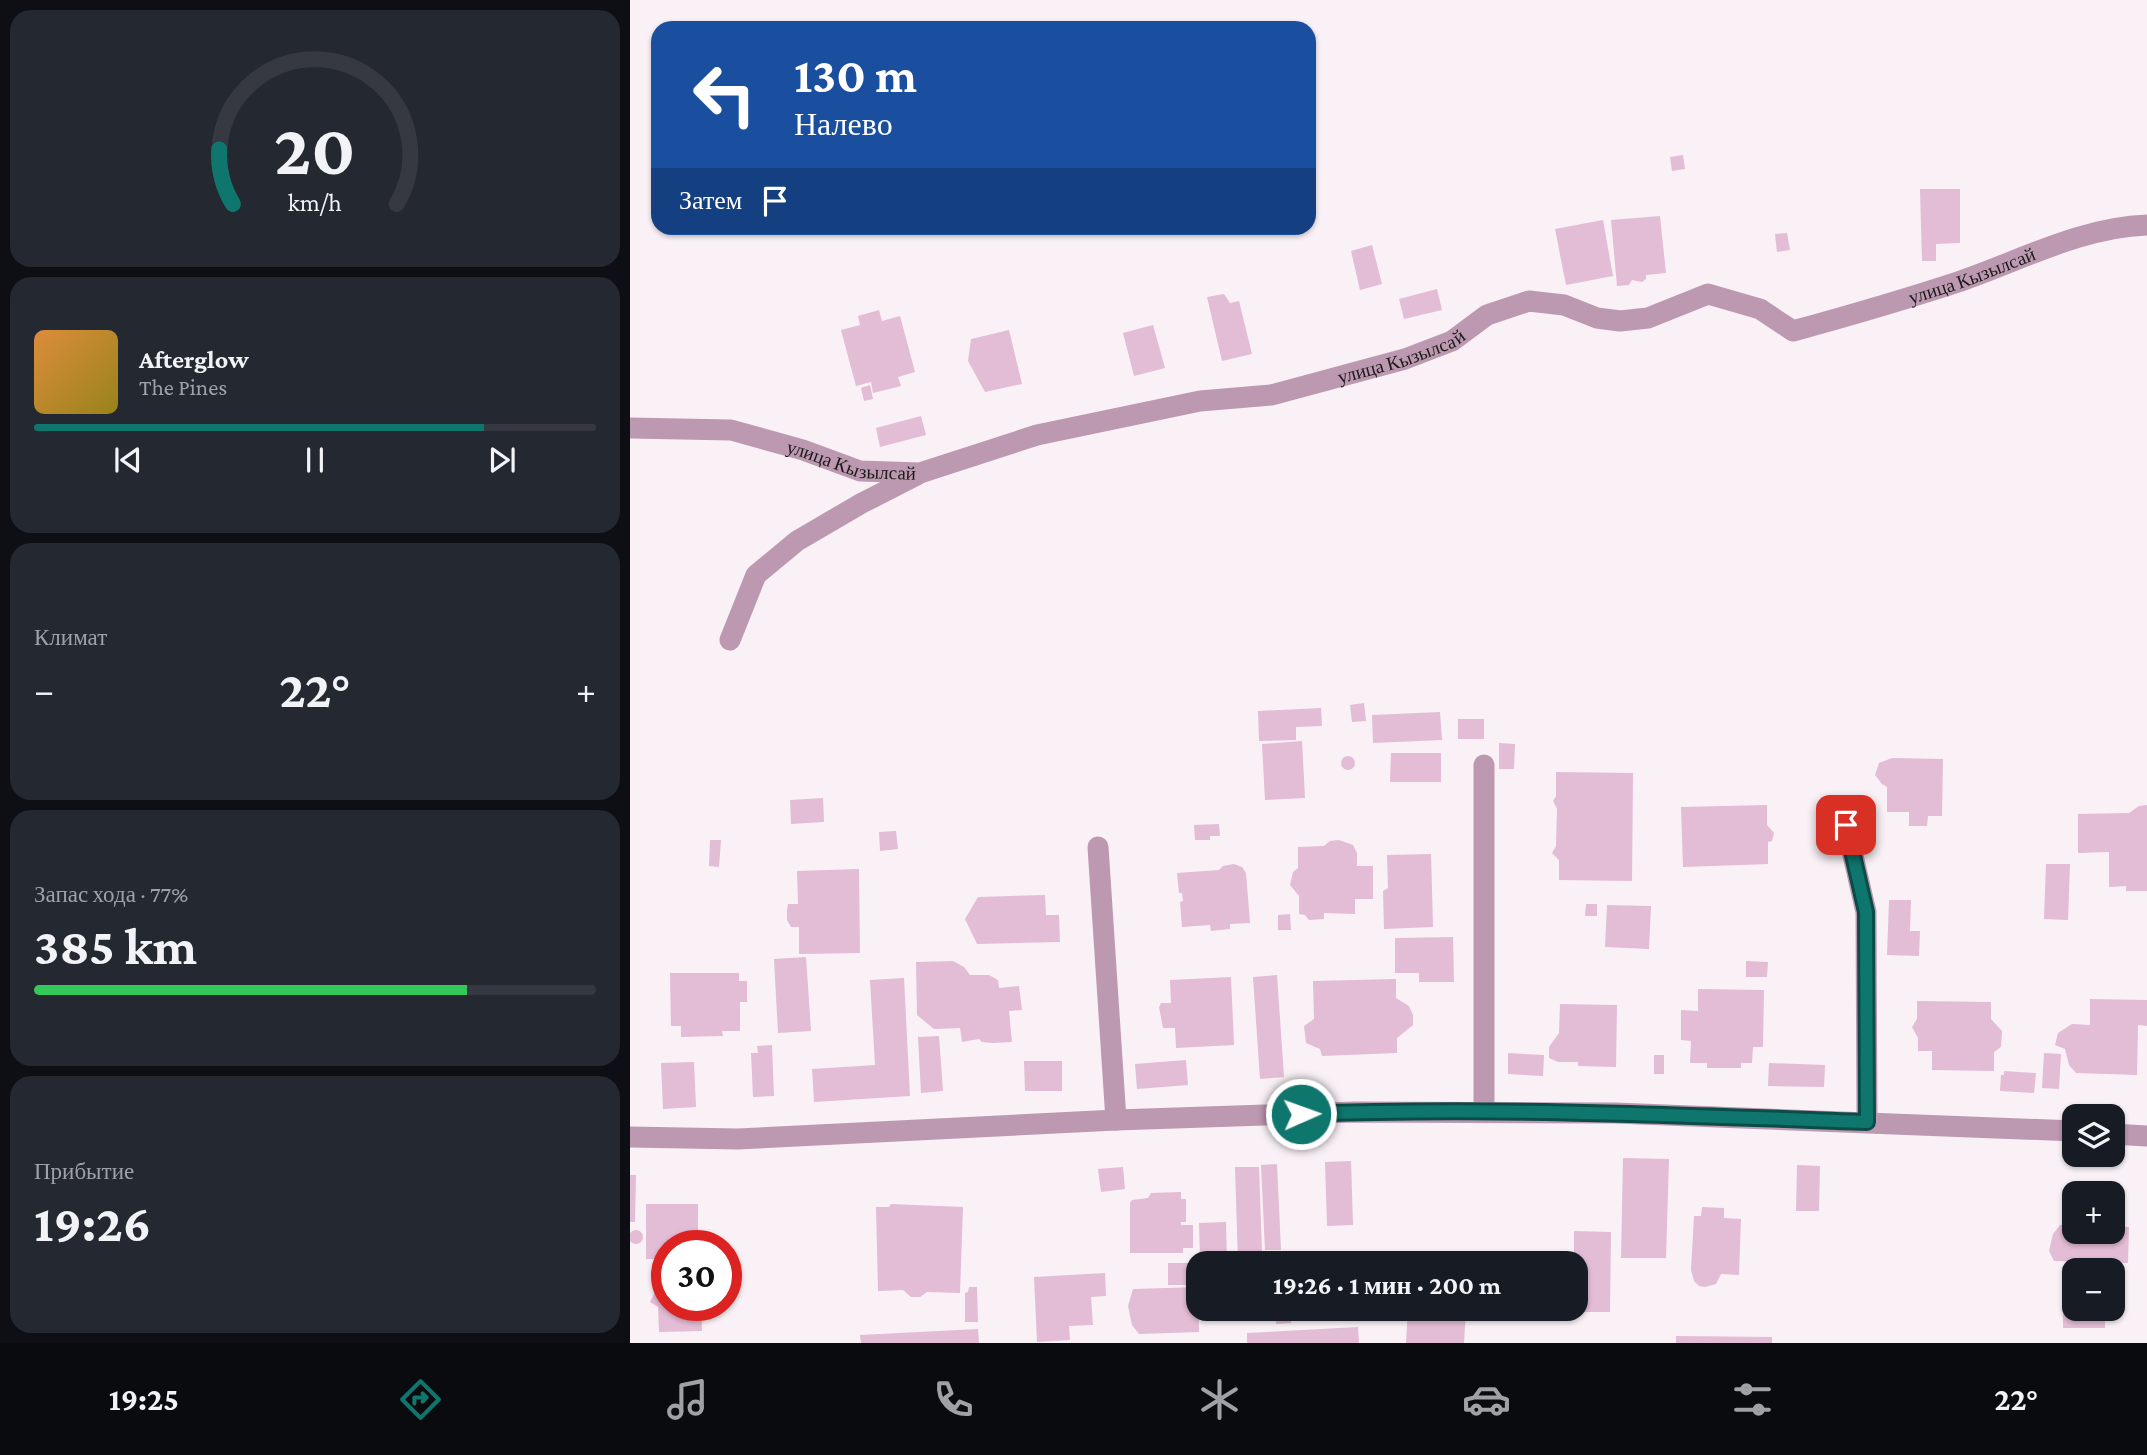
<!DOCTYPE html>
<html lang="ru">
<head>
<meta charset="utf-8">
<style>
  :root { --surface:#171b24; --page:#242831; --text:#f1f3f6; --muted:#9ea1a6; --line:#363941; --accent:#0f766e }
  body { margin:0; font-family:"Crimson Pro",serif; background:var(--page); color:var(--text); height:100vh; display:flex; flex-direction:column; font-size:26px; white-space:nowrap }
  * { box-sizing:border-box; margin:0 }
  p { font-size:23px; color:var(--muted) }
  .icon { flex:none; width:38px; height:38px; fill:none; stroke:currentColor; stroke-width:2; stroke-linecap:round; stroke-linejoin:round }
  .map { position:relative; flex:1; overflow:hidden }
  .side { display:flex; flex-direction:column; gap:10px; padding:10px; background:#0d0f14; width:630px }
  .side>* { flex:none }
  .top-card { position:absolute; left:21px; top:21px; width:665px; height:214px; border-radius:21px; box-shadow:0 2px 5px #0004; background:#1a4fa0; color:#fff; overflow:hidden }
  .controls { position:absolute; left:1432px; top:1104px; display:grid; gap:14px }
  .controls a { display:grid; place-items:center; width:63px; height:63px; border-radius:14px; background:var(--surface); box-shadow:0 2px 5px #0004; font-size:35px }
  .speed { position:absolute; left:21px; top:1230px; display:flex; gap:14px; font-size:35px; font-weight:700; text-align:center }
  .speed>* { display:grid; place-content:center; width:91px; height:91px; border-radius:50%; background:var(--surface); box-shadow:0 2px 5px #0004; line-height:1 }
  .speed .limit { border:10px solid #d22; background:#fff; color:#111 }
  .pin { position:absolute; display:grid; place-items:center; width:60px; height:60px; color:#fff; margin:-30px; border-radius:14px; box-shadow:0 4px 10px #0006 }
  .me { position:absolute; width:77px; margin:-38px; rotate:88deg; stroke-linejoin:round; filter:drop-shadow(0 0 5px #0008) }
  .turn { display:flex; align-items:center; gap:24px; height:147px; padding:0 28px; font-size:32px }
  .turn .icon { width:91px; height:91px; stroke-width:2.5 }
  .turn b { display:block; font-size:49px; line-height:60px }
  .then { display:flex; align-items:center; height:66px; padding:0 28px; background:#0003; gap:14px; font-size:26px }
  .big { font-size:52px; font-weight:700; line-height:1.1 }
  .side .card { flex:1; display:flex; flex-direction:column; justify-content:center; gap:10px; min-width:0; padding:0 24px; border-radius:21px; background:var(--page) }
  .side .dial { align-items:center; gap:0 }
  .dial svg { height:182px; overflow:visible; fill:none; stroke:var(--line); stroke-width:7; stroke-linecap:round; text-anchor:middle }
  .dial text { fill:var(--text); stroke:none }
  .song { display:flex; align-items:center; gap:21px }
  .cover { width:84px; height:84px; border-radius:10px; background:linear-gradient(135deg,hsl(30 70% 55%),hsl(50 70% 35%)) }
  .played { height:7px; border-radius:4px; background:linear-gradient(90deg,var(--accent) 80%,var(--line) 80%) }
  .keys { display:flex; justify-content:space-around; direction:ltr }
  .heat { display:flex; justify-content:space-between; align-items:center; font-size:38px; direction:ltr }
  .charge { height:10px; border-radius:5px; background:linear-gradient(90deg,#34c759 77%,var(--line) 0) }
  .trip { position:absolute; left:556px; top:1251px; width:402px; height:70px; border-radius:21px; background:var(--surface); box-shadow:0 2px 5px #0004; font-weight:700; line-height:70px; text-align:center }
  .menu { display:flex; height:112px; justify-content:space-around; align-items:center; background:#090b0e; color:var(--muted) }
  .menu .icon { width:49px; height:49px }
  .menu .active { color:var(--accent) }
  .menu b { font-size:32px; color:var(--text) }
  main { display:flex; flex:1; min-height:0 }
  .map>svg:first-child { display:block }
  .building { fill:#e3bcd5 }
  .lines { fill:none; stroke-linecap:round; stroke-linejoin:round }
  .minor { stroke:#bc99b0; stroke-width:21 }
  .route-casing { stroke:#0a4d48; stroke-width:18 }
  .route { stroke:#0f766e; stroke-width:12 }
  .labels { text-anchor:middle; stroke-width:7; stroke-linejoin:round; paint-order:stroke }
  .street-label { font-size:19px; fill:#1c1a1b; stroke:#fff }
</style>
</head>
<body>
<main>
<section class="side">
<div class="card dial"><svg viewBox="0 0 100 80">
<path d="M14 69A42 42 0 1 1 86 69"/>
<path d="M14 69A42 42 0 0 1 8 45" stroke="#0f766e"/>
<text x="50" y="56" font-size="32" font-weight="700">20</text>
<text x="50" y="72" font-size="11">km/h</text>
</svg></div>
<div class="card">
<div class="song"><i class="cover"></i><div><b>Afterglow</b><p>The Pines</p></div></div>
<div class="played"></div>
<div class="keys"><svg class="icon" aria-label="previous" viewBox="0 0 24 24"><path d="M18 5L8 12l10 7zM5 5v14"/></svg><svg class="icon" aria-label="pause" viewBox="0 0 24 24"><path d="M8 5v14M16 5v14"/></svg><svg class="icon" aria-label="next" viewBox="0 0 24 24"><path d="M6 5l10 7-10 7zM19 5v14"/></svg></div>
</div>
<div class="card"><p>Климат</p>
<div class="heat"><a>−</a><b class="big">22°</b><a>+</a></div>
</div>
<div class="card"><p>Запас хода · 77%</p><b class="big">385 km</b><div class="charge"></div></div>
<div class="card"><p>Прибытие</p><b class="big">19:26</b></div>
</section>
<div class="map">
<svg width="1517" height="1343" viewBox="0 0 1517 1343">
  <rect width="100%" height="100%" fill="#f9f1f6"/>
  <!-- building -->
  <g class="building">
    <polygon points="1053,155 1055,169 1042,171 1040,157"/>
    <polygon points="1290,189 1330,189 1330,243 1306,244 1306,261 1292,261"/>
    <polygon points="1030,216 1036,273 1016,275 1016,279 1012,282 1002,280 999,285 987,286 981,220"/>
    <polygon points="973,220 983,276 936,285 925,229"/>
    <polygon points="260,228 278,228 278,230 263,235"/>
    <polygon points="1157,233 1160,250 1147,252 1145,234"/>
    <polygon points="742,245 752,284 730,290 721,251"/>
    <polygon points="807,289 812,310 774,319 769,299"/>
    <polygon points="594,294 600,303 609,301 622,354 592,361 577,297"/>
    <polygon points="249,310 252,321 270,316 285,372 268,377 271,386 243,393 241,382 226,386 211,330 230,325 228,316"/>
    <polygon points="523,325 535,368 504,376 493,333"/>
    <polygon points="379,330 392,384 355,392 338,361 341,339"/>
    <polygon points="240,385 243,399 234,401 231,388"/>
    <polygon points="291,416 296,435 250,447 246,428"/>
    <polygon points="734,703 736,721 722,722 720,705"/>
    <polygon points="691,708 692,726 666,727 666,740 629,741 628,711"/>
    <polygon points="810,712 812,740 743,743 742,715"/>
    <rect x="828" y="719" width="26" height="20"/>
    <polygon points="672,741 675,798 635,800 632,744"/>
    <polygon points="869,743 885,744 884,769 869,769"/>
    <polygon points="761,753 811,753 811,782 760,782"/>
    <circle cx="718" cy="763" r="7"/>
    <polygon points="1262,758 1313,759 1312,816 1298,816 1297,826 1279,826 1279,812 1257,812 1257,787 1252,784 1245,775 1249,763"/>
    <polygon points="926,772 1003,773 1002,881 929,880 929,860 922,853 926,846 927,809 923,801 926,796"/>
    <polygon points="193,798 194,822 161,824 160,800"/>
    <polygon points="1137,805 1137,825 1144,833 1142,841 1138,842 1138,864 1053,867 1051,807"/>
    <polygon points="1517,805 1517,891 1496,891 1496,886 1479,887 1479,852 1448,853 1448,814 1499,813 1509,806"/>
    <polygon points="589,824 590,836 580,836 580,840 565,840 564,825"/>
    <polygon points="266,831 268,849 250,851 249,832"/>
    <polygon points="80,840 91,840 89,867 79,866"/>
    <polygon points="709,840 723,845 727,853 727,866 743,866 743,899 725,899 725,914 694,913 694,919 679,920 675,915 669,914 669,896 660,885 663,872 668,868 668,847 694,846 700,841"/>
    <polygon points="801,854 803,927 754,929 753,891 758,888 757,855"/>
    <polygon points="604,864 612,867 616,873 620,923 600,924 600,929 581,931 580,925 552,927 550,902 553,901 552,893 549,893 547,873 589,870 593,866"/>
    <polygon points="1416,864 1440,864 1438,920 1414,919"/>
    <polygon points="229,869 230,953 169,954 169,927 161,927 157,920 157,911 158,904 168,904 167,871"/>
    <polygon points="415,895 416,915 429,915 430,942 347,944 335,919 348,897"/>
    <polygon points="1259,900 1281,900 1280,931 1290,931 1289,956 1257,955"/>
    <polygon points="956,904 967,904 967,916 955,916"/>
    <polygon points="977,905 1021,906 1019,949 975,947"/>
    <polygon points="660,914 661,930 648,930 648,915"/>
    <polygon points="823,937 824,982 789,982 789,973 765,973 765,938"/>
    <polygon points="176,957 181,1031 148,1033 144,959"/>
    <polygon points="323,961 334,967 340,975 359,975 368,980 369,988 389,986 392,1010 379,1011 382,1042 362,1043 352,1042 349,1039 332,1042 330,1028 304,1029 287,1015 286,962"/>
    <polygon points="1116,961 1138,962 1137,977 1116,977"/>
    <polygon points="40,973 109,973 109,981 117,981 117,1002 110,1002 110,1031 92,1031 93,1036 51,1037 51,1026 41,1026"/>
    <polygon points="647,975 654,1077 630,1079 623,977"/>
    <polygon points="601,977 604,1045 546,1048 545,1028 533,1028 529,1007 531,1003 541,1003 540,980"/>
    <polygon points="274,978 280,1096 184,1102 182,1069 245,1065 240,980"/>
    <polygon points="766,979 766,998 779,1006 783,1015 783,1025 767,1038 767,1053 692,1056 690,1049 676,1043 674,1026 684,1019 683,981"/>
    <polygon points="1068,989 1134,990 1133,1047 1123,1047 1122,1063 1111,1063 1111,1068 1077,1068 1077,1063 1060,1063 1061,1041 1051,1040 1051,1010 1068,1011"/>
    <polygon points="1460,999 1517,1000 1517,1026 1508,1025 1507,1075 1446,1073 1439,1065 1435,1049 1425,1045 1428,1033 1442,1024 1460,1025"/>
    <polygon points="1287,1001 1361,1002 1361,1019 1372,1031 1371,1047 1364,1052 1364,1071 1302,1070 1302,1051 1288,1051 1288,1038 1282,1027 1287,1019"/>
    <polygon points="930,1004 987,1005 986,1067 948,1066 948,1062 928,1062 919,1058 919,1047 929,1033"/>
    <polygon points="309,1036 313,1091 291,1093 288,1037"/>
    <polygon points="142,1045 144,1096 123,1097 121,1053 128,1053 127,1046"/>
    <polygon points="878,1053 914,1055 913,1076 878,1074"/>
    <polygon points="1414,1053 1431,1054 1429,1089 1412,1088"/>
    <rect x="1024" y="1055" width="10" height="19"/>
    <polygon points="556,1060 558,1085 507,1089 505,1064"/>
    <polygon points="394,1061 432,1061 432,1091 395,1091"/>
    <polygon points="64,1062 66,1107 33,1109 31,1063"/>
    <polygon points="1139,1063 1195,1065 1194,1087 1138,1086"/>
    <polygon points="1374,1071 1406,1073 1404,1093 1370,1091 1371,1075 1374,1075"/>
    <polygon points="993,1158 1039,1159 1036,1258 991,1258"/>
    <polygon points="721,1161 723,1225 697,1226 695,1162"/>
    <polygon points="647,1164 651,1250 635,1250 631,1165"/>
    <polygon points="1167,1165 1190,1166 1189,1211 1166,1211"/>
    <polygon points="493,1167 495,1189 471,1192 468,1169"/>
    <polygon points="605,1167 629,1167 632,1252 618,1252 619,1263 608,1263"/>
    <polygon points="0,1175 6,1175 5,1222 0,1222"/>
    <polygon points="551,1192 551,1199 556,1199 556,1222 551,1222 551,1225 563,1225 563,1248 553,1248 553,1253 500,1253 500,1203 502,1200 518,1198 521,1193"/>
    <polygon points="16,1204 68,1204 68,1246 37,1246 37,1259 16,1259"/>
    <polygon points="261,1204 333,1207 330,1293 297,1292 290,1297 281,1297 273,1290 248,1291 246,1207 259,1207"/>
    <polygon points="1072,1207 1094,1208 1094,1218 1111,1219 1109,1275 1091,1274 1086,1284 1075,1287 1069,1286 1064,1281 1061,1270 1064,1216 1071,1216"/>
    <polygon points="596,1222 597,1259 570,1260 569,1223"/>
    <polygon points="1430,1225 1444,1226 1444,1232 1482,1232 1482,1227 1499,1227 1498,1263 1424,1261 1419,1251 1423,1234"/>
    <circle cx="6" cy="1237" r="7"/>
    <polygon points="944,1231 981,1232 980,1312 928,1312 928,1309 947,1309 947,1264 928,1264 928,1253 944,1253"/>
    <rect x="538" y="1263" width="31" height="22"/>
    <polygon points="475,1273 476,1296 461,1297 463,1325 439,1326 440,1340 407,1342 404,1277"/>
    <polygon points="1433,1283 1444,1283 1444,1309 1484,1309 1484,1317 1475,1316 1475,1328 1433,1328"/>
    <polygon points="25,1285 37,1285 37,1306 71,1306 72,1331 29,1332 28,1307 20,1302 25,1292"/>
    <polygon points="339,1287 347,1287 348,1322 335,1322 335,1293 338,1292"/>
    <polygon points="568,1287 569,1332 509,1334 502,1325 498,1306 503,1289"/>
    <polygon points="615,1309 673,1309 674,1318 661,1318 661,1323 646,1324 646,1317 615,1318"/>
    <polygon points="778,1309 836,1309 834,1343 776,1343"/>
    <polygon points="728,1327 729,1343 617,1343 617,1333"/>
    <polygon points="348,1329 349,1343 231,1343 230,1335"/>
    <polygon points="1046,1336 1142,1337 1142,1343 1046,1343"/>
  </g>
  <g class="lines">
    <!-- minor -->
    <g class="minor">
      <path id="s1" d="M0,428L101,430L173,450L230,471L290,473L407,435L570,401L641,395L775,359L822,341L857,315L899,301L934,305L967,318L990,321L1018,318L1078,294L1130,309L1163,331C1218,316 1273,300 1328,282C1389,261 1452,227 1517,225"/>
      <polyline points="100,640 126,575 167,541 232,503 287,475"/>
      <polyline points="854,765 854,1112"/>
      <polyline points="1216,825 1236,912 1237,1122"/>
      <polyline points="468,847 486,1120"/>
      <polyline points="1482,1134 1517,1136"/>
      <polyline points="0,1137 108,1139 486,1120 724,1112 985,1113 1444,1131"/>
    </g>
  </g>
  <g class="lines">
    <!-- route casing -->
    <g class="route-casing">
      <path id="route" d="M671,1114C860,1107 1048,1115 1237,1122L1236,912L1216,825"/>
    </g>
    <!-- route -->
    <use href="#route" class="route"/>
  </g>
  <g class="labels">
    <!-- street labels -->
    <g class="street-label">
      <text dy="7" stroke="none"><textPath href="#s1" startOffset="1402">улица Кызылсай</textPath></text>
      <text dy="7" stroke="none"><textPath href="#s1" startOffset="793">улица Кызылсай</textPath></text>
      <text dy="7" stroke="none"><textPath href="#s1" startOffset="226">улица Кызылсай</textPath></text>
    </g>
  </g>
</svg>
<div class="controls">
<a><svg class="icon" aria-label="layers" viewBox="0 0 24 24"><path d="M12 4l9 5-9 5-9-5zM3 14l9 5 9-5"/></svg></a>
<a>+</a>
<a>−</a>
</div>
<div class="speed"><div class="limit">30</div></div>
<div class="pin" style="left:1216px;top:825px;background:#d93025"><svg class="icon" aria-label="arrive" viewBox="0 0 24 24"><path d="M6 21V4h12l-3 4 3 4H6"/></svg></div>
<svg class="me" style="left:671px;top:1114px" viewBox="-20 -20 40 40"><circle r="17" fill="#0f766e" stroke="#fff" stroke-width="3"/><path d="M0-11L8 9 0 5-8 9z" fill="#fff"/></svg>
<div class="trip">19:26 · 1 мин · 200 m</div>
<div class="top-card">
<div class="turn"><svg class="icon" aria-label="left" viewBox="0 0 24 24"><path d="M17 20v-9H6M10 6l-5 5 5 5"/></svg><div><b>130 m</b>Налево</div></div>
<div class="then">Затем<svg class="icon" aria-label="arrive" viewBox="0 0 24 24"><path d="M6 21V4h12l-3 4 3 4H6"/></svg></div>
</div>
</div>
</main>
<nav class="menu">
<b>19:25</b>
<svg class="icon active" aria-label="directions" viewBox="0 0 24 24"><path d="M12 3l9 9-9 9-9-9zM9 14v-3h6M13 9l2 2-2 2"/></svg>
<svg class="icon" aria-label="music" viewBox="0 0 24 24"><path d="M9 18V5l10-2v13"/><circle cx="6" cy="18" r="3"/><circle cx="16" cy="16" r="3"/></svg>
<svg class="icon" aria-label="phone" viewBox="0 0 24 24"><path d="M5 4h4l2 5-3 2q2 4 5 5l2-3 5 2v4C11 20 4 13 5 4z"/></svg>
<svg class="icon" aria-label="climate" viewBox="0 0 24 24"><path d="M12 3v18M4 7l16 10M4 17L20 7"/></svg>
<svg class="icon" aria-label="car" viewBox="0 0 24 24"><path d="M5 17H2v-5l4-1 3-4h7l3 4 3 1v5h-3M9 17h6M6 11h13"/><circle cx="7" cy="17" r="2"/><circle cx="17" cy="17" r="2"/></svg>
<svg class="icon" aria-label="filters" viewBox="0 0 24 24"><path d="M4 7h16M4 17h16"/><circle cx="9" cy="7" r="2"/><circle cx="15" cy="17" r="2"/></svg>
<b>22°</b>
</nav>
</body>
</html>
